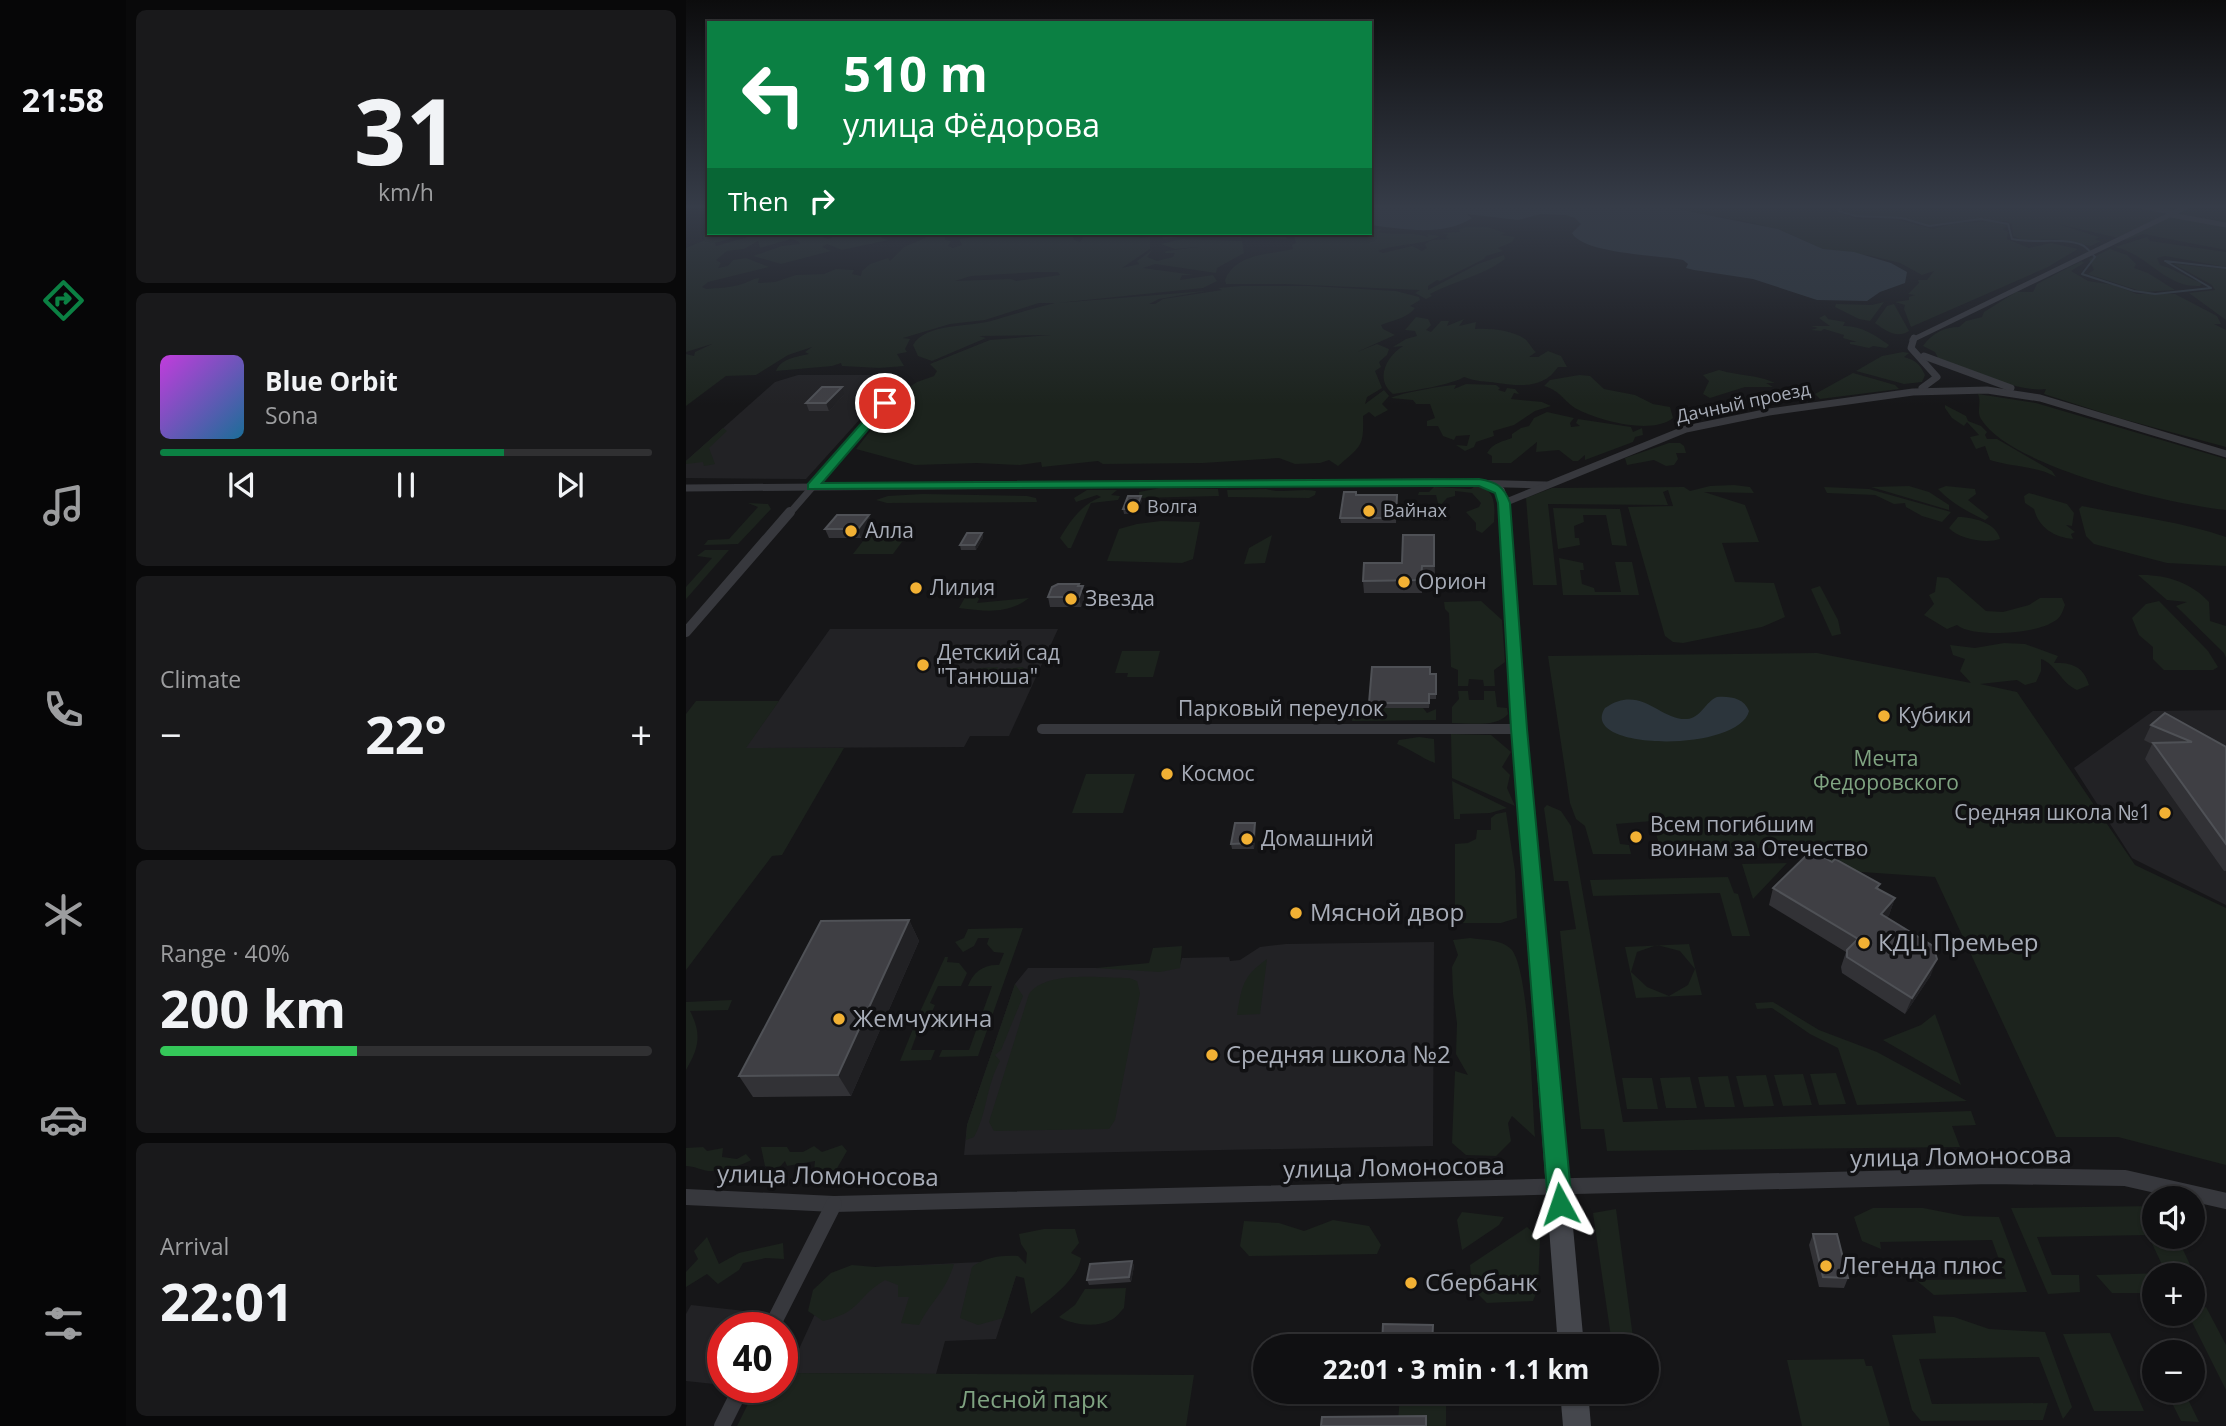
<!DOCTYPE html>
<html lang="en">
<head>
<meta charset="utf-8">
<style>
  :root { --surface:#101012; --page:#19191b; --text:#f1f3f6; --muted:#9c9d9f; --line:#303032; --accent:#0b8043 }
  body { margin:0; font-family:"Open Sans",sans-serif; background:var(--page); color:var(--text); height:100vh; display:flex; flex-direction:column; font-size:26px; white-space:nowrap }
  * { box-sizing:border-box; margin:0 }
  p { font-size:23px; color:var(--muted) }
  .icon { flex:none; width:38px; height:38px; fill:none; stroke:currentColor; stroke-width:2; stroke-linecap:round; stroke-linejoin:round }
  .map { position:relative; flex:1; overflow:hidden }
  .sheet { display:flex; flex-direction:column; gap:10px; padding:10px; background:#09090a; width:560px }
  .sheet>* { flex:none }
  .banner { position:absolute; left:21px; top:21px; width:665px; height:214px; border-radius:0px; box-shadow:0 2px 5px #0004,0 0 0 2px var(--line); background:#0b8043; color:#fff; overflow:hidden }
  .buttons { position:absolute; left:1456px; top:1186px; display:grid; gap:14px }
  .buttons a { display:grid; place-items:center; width:63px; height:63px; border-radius:50%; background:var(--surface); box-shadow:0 2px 5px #0004,0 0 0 2px var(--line); font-size:35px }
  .speed { position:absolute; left:21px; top:1312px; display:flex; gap:14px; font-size:35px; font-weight:700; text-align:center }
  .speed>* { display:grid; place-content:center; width:91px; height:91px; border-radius:50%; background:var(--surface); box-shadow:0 2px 5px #0004,0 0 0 2px var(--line); line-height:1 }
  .speed .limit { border:10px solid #d22; background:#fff; color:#111 }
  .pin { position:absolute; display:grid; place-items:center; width:60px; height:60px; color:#fff; margin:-30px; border:4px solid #fff; border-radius:50%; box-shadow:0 2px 7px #0007 }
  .me { position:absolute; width:77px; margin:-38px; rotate:355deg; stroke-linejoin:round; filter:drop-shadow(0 0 5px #0008) }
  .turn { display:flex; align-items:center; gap:24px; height:147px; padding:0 21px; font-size:32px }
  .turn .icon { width:91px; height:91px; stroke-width:2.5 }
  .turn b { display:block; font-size:49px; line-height:60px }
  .then { display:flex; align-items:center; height:66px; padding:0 21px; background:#0003; gap:14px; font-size:26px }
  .big { font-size:52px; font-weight:700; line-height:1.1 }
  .sheet .card { flex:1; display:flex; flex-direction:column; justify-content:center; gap:10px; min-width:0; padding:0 24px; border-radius:10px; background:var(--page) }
  .sheet .dial { align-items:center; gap:0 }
  .dial b { font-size:91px; line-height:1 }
  .song { display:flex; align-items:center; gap:21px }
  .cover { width:84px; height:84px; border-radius:10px; background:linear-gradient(135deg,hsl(290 70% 55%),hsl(200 70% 35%)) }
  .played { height:7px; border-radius:4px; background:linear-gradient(90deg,var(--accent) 70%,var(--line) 70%) }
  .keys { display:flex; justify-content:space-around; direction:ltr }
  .heat { display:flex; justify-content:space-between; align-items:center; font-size:38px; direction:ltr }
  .charge { height:10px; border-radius:5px; background:linear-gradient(90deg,#34c759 40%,var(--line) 0) }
  .trip { position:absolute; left:567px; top:1334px; width:406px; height:70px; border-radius:35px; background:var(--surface); box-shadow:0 2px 5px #0004,0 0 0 2px var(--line); font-weight:700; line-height:70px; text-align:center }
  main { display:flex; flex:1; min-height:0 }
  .menu { display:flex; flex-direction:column; width:126px; justify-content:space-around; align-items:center; background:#060607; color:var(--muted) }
  .menu .icon { width:49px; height:49px }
  .menu .active { color:var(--accent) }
  .menu b { font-size:32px; color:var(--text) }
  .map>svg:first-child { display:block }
  .built { fill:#222225 }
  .green { fill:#1c231d; fill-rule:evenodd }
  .water { fill:#2c353c }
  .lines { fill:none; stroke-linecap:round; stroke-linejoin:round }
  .stream { stroke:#2c353c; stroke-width:2 }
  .street-far3 { stroke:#37383d; stroke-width:5 }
  .street-far2 { stroke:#37383d; stroke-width:7 }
  .street-far1 { stroke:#37383d; stroke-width:10 }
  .street { stroke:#37383d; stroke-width:16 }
  .secondary { fill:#45474d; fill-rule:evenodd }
  .wall { fill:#323236 }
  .shaded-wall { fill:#212124 }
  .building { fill:#3f3f44; stroke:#4f5156; stroke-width:2 }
  .route { fill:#0b8043; stroke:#07532c; stroke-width:2 }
  .poi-dot { fill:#f2b134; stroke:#111113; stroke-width:2.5 }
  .labels { text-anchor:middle; stroke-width:7; stroke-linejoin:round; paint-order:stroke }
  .far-street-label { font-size:18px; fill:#a8adb8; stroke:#111113 }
  .far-poi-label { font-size:18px; fill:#a8adb8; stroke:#111113; text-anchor:start }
  .poi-label { font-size:21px; fill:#a8adb8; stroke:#111113; text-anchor:start }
  .street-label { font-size:21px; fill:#a8adb8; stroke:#111113 }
  .park-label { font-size:21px; fill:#7fa381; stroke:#111113 }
  .near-poi-label { font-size:24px; fill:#a8adb8; stroke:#111113; text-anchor:start }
  .near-street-label { font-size:24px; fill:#a8adb8; stroke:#111113 }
  .near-park-label { font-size:24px; fill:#7fa381; stroke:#111113 }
</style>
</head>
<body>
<main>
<nav class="menu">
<b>21:58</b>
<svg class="icon active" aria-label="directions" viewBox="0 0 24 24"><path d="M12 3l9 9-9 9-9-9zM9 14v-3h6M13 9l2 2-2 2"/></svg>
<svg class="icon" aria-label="music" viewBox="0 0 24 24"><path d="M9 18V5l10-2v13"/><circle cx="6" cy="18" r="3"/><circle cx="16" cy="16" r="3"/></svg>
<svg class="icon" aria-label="phone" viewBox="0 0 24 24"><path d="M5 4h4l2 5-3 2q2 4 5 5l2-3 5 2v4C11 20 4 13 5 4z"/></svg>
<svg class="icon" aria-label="climate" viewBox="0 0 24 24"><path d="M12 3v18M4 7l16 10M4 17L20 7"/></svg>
<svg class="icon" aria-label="car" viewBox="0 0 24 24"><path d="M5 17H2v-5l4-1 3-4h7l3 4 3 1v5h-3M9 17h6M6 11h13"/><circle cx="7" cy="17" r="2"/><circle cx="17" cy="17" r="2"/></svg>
<svg class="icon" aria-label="filters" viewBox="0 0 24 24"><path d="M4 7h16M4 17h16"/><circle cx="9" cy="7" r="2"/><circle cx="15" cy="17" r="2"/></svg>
</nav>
<section class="sheet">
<div class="card dial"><b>31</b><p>km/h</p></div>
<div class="card">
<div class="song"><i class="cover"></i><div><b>Blue Orbit</b><p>Sona</p></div></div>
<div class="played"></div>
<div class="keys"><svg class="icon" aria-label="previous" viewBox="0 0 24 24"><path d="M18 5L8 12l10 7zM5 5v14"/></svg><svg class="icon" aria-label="pause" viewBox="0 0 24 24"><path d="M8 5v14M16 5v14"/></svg><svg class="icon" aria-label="next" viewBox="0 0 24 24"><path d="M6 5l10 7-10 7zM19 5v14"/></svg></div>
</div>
<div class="card"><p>Climate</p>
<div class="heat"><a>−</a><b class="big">22°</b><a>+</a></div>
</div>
<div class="card"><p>Range · 40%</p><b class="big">200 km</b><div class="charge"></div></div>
<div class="card"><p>Arrival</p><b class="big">22:01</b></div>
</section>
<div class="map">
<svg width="1540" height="1426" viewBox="0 0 1540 1426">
  <rect width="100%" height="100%" fill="#161618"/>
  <!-- built -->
  <g class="built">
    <polygon points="112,375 193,375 204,386 120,479 0,478 0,461 89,382"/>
    <polygon points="144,629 372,629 323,736 284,736 278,747 59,748"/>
    <polygon points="1540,710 1540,905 1446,858 1388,768 1467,711"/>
    <polygon points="748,942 747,1146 278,1155 281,1125 329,984 342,968 493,968 496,958 543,957 544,961 554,960 574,947 600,944"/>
    <polygon points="335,1260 310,1339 259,1341 250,1374 102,1373 134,1303 189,1267"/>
    <polygon points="5,1305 68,1312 59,1328 37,1328 37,1369 28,1384 0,1381 0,1314"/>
  </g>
  <!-- green -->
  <g class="green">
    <polygon points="964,205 1158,205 1150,211 1170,219 1212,220 1247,229 1271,223 1310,221 1321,226 1317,229 1322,232 1321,239 1343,248 1365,243 1392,249 1362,267 1225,327 1218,309 1219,305 1209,302 1223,300 1223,297 1229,295 1222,294 1233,283 1232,280 1241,280 1248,271 1236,275 1214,263 1186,256 1137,249 1097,231 1068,223"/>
    <polygon points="1164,205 1540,205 1540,250 1457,234 1441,240 1368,223 1413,237 1409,240 1415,241 1405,246 1368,239 1339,241 1327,236 1326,224 1320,221 1272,221 1244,226 1212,217 1177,218 1157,211"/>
    <path d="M781,227H801L820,233L815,235L829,237L826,242L812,248L817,251L800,256L798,259L754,281L751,280L742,286V290L792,264L818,255L819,259C797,276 768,281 744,294L746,296L740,299L729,293L734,290L598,284H540L539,280C550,253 582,255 607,249L606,245L610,243L607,233H684V228L695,229L692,232C709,236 725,231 742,237L741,234L754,236C735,246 712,243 692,251L697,253L726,246L736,251L741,248L739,244L746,240L763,239L760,237L762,234L754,233L774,232L773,229Z"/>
    <path d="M63,233H144L136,237L142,239L158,233H201L195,238L203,240L156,250L141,244L136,247L145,251L95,264L67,256L96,246L114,244L112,241L105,239L74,248L72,241L58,249L41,251L30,260L35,263L32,268L42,266L47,260L60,258L83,267L22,282L16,287L20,289C31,288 45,288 56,284C63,282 66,279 73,278L72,283L89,282L110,275L138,274L150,269L168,270L166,274L175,276L176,271L184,264L202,258L204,261L218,247L239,238L241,235L259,236V240L265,241L262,246L267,248L276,245L273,239L305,235L274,236V233H388L386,234L388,240L394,242L399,234L465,233L452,238L464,237V249L436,268L453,264L451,261L466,250L461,257L471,261L487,257L489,253H479L480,251L512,247L489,249L475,244L496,239L556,241L558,253L531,268L530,273L469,264L457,268L508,275H496L494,280L527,275L531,281L517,288L371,303L520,291L473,299L463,304H469L477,299L536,290L532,288L555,286H624L710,291L733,297L734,300L724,306L729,308C722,318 705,321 695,325L697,329L709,335L671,352L691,344L703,349L701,355L693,362L695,367L689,371L696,388L681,397L679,404L698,390L703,396L696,404L702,410L689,417L683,412L677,416C678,447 675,446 652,466L643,460L634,463L609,464L593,458L517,463L417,464L412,461L356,467L355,462L334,465L291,463L229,465L170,449L214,393L231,382L248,376L251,371L244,364L304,340L365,335L293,336L300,338L246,361L232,356L227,345C239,323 284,327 305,321C326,315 348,308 369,303H353L299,320L264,324L217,338L224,339L219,349L221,352L211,354L218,366L194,368L156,366L155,363L146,366L90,371C95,358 111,357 123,354L119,352L126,347L102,355L70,375L40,376L0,406V354L8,356L9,352L26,344L0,352V248L19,240L17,236L23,234L47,238L29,243L30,246L69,235ZM352,272H372L374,275L330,281L325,279L269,281L285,276Z"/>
    <polygon points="472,233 598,233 601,239 564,237 559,233 555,238 502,236 478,239"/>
    <path d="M1461,237L1464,241L1540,252V267L1479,256L1471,258L1474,265C1489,269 1501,278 1516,283L1514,286C1479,288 1462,254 1429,247Z"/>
    <polygon points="1424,249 1441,255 1450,264 1448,268 1462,273 1489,290 1457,292 1402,274 1408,270 1403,259"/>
    <path d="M1395,261L1398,263L1385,271L1402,281L1428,285L1451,294H1489L1531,316L1535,324H1528L1540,330V447L1433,418L1358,394L1360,389C1331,393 1281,368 1252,358L1249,352L1237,346C1245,334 1258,327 1273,327L1280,321L1296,317L1298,312L1330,292H1347L1351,284Z"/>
    <polygon points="1488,264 1540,269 1540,320 1503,293 1529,290 1526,285"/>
    <polygon points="1198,302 1184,321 1173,319 1149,307 1150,304 1186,305"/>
    <path d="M1208,304L1223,331C1211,339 1200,331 1189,323L1201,306Z"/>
    <path d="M1139,315L1142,319L1159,322L1157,326C1174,325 1189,335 1203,345L1200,348L1187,346L1183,348L1164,344V342H1171L1157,338L1158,335L1138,329L1135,331L1125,330L1132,328L1125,326H1144L1133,318Z"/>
    <path d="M730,317L742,319L745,325L740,330L745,332L755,321H763L761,326L778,319L773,326L790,322L789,329C804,328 826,330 839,339C843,342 846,349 850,352L843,357H852L862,351L875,356L881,367H872C857,389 835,386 811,383C800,381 790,382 778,377C768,384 722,392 707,394C688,379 701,356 717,346L707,347L720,339L731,336L729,331L719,330Z"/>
    <path d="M1217,352L1223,353L1218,357C1229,360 1234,364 1239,375L1236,382L1218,384L1170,371L1196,356Z"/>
    <path d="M1033,370C1053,376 1069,374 1089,383H1080L1087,387H1059L1024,398L1017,394L1023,381L1017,375Z"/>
    <polygon points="1167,373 1209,385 1213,389 1134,399 1129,394"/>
    <path d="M893,375L904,376L918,389L949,395L967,404L984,407L987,418C966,435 915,421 893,410C878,403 876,391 858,386L864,380Z"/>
    <path d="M780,384L810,385L814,388L812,390L819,392L821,388L829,389L833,394L828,393L825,399L856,402L865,406L849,411L828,425L807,431L808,436L790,442L788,447L779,451L770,445L781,446L784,435L770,436L768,440L757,436L752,426H741V421L749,418L744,404H730L727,400L705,398C714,393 760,385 770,385L768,389Z"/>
    <path d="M1292,394L1350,403L1540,459V510C1485,504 1325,468 1295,419C1290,411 1296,403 1292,394Z"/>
    <path d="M1259,405L1280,416L1282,421L1295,426L1301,432L1299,435L1301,439H1311L1366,471L1370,477C1352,466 1325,467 1304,460L1299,446L1290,449L1284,437L1293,435L1281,422L1278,426L1266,418L1259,408Z"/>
    <path d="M861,412L888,418L884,423L885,427L894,426L890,423L892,419L945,427L947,432L956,428L957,435L949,437L947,442L899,460V455L892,461H887L873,450L850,452L851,442L825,463H806V456L801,453C808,442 816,442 826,438V434L835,428L843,426L848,418Z"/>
    <polygon points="37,428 41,431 23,448 29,464 18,466 17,462 0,464 0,461"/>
    <polygon points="983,443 994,443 998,446 1000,453 990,453 992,459 988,465 980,466 968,460 941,465 939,458"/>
    <polygon points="1048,485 1064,487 1068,493 1018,492 1059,505 1073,542 1036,543 1049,582 1088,583 1099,617 1076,627 997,643 987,642 979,636 942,507 987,506 982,490 977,492 982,505 862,504 871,585 847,585 840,498 866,488 998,487 1004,491 1024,486"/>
    <path d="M789,486C810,488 809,505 808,522L796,533L790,530V523L780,512L793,507L795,503L786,493L769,491V496L761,498L753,507L750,495H732L733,492H743L748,487L785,489Z"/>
    <polygon points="1223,486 1243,492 1263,505 1263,510 1185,487"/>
    <path d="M1260,486L1289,489L1290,494L1282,500L1303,517L1299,520C1282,512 1265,503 1252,489Z"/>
    <polygon points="1138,487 1183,489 1265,512 1256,522 1236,516 1220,507 1219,503 1208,504 1189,495 1141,493"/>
    <polygon points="475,488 532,489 533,496 453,498 453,492"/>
    <path d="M580,489C598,494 612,488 630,491L629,495L623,498L542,497L541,490Z"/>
    <path d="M401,490H431L425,495L434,496L432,500L405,503L385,548H382L374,538C384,521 396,504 415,497L411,495L390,502L388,498Z"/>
    <path d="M1343,493L1381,504L1388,513L1386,526L1380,525L1389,532L1385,534L1387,539C1368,537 1353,528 1348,509L1339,503L1338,496Z"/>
    <polygon points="237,494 341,496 350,498 351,502 201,503 190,500 202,496"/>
    <polygon points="62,503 82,504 85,509 52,544 18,545 22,540 43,539 72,507"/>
    <path d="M1396,506C1444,516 1494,521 1540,537V566L1481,563L1408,544L1400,536L1393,509Z"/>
    <polygon points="867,508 934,509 941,546 926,545 920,515 897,515 898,522 888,526 889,538 893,538 894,545 872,549"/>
    <path d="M1272,517C1288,517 1310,523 1314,539C1300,544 1273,539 1263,528Z"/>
    <polygon points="475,521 514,522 507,559 496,563 421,561 433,529 451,524"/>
    <polygon points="188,527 227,527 207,554 167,554"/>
    <polygon points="586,535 579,563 558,564 563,548"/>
    <polygon points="19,550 43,550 0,599 0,587 26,558 11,556"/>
    <polygon points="873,558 897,563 898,570 894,570 896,584 908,588 909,592 935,592 929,562 946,562 953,595 877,595"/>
    <path d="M1452,575C1479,574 1505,582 1523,602L1524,621L1540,626V658L1538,653L1490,606L1501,602L1481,600Z"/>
    <path d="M1251,577L1262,578L1300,611L1317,612L1343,605L1354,598H1376L1379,605C1376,613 1375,618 1367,622C1348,634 1287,638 1271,625L1261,629L1238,615L1248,604L1243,595L1249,592Z"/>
    <path d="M300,585L291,603L343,598C321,615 299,611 273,608L285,587Z"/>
    <polygon points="1134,586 1152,620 1155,634 1146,636 1125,589"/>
    <polygon points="795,601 816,620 819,662 808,670 809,686 798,686 797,680 783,679 782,686 772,686 772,670 765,667 763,613 759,609 758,602"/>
    <polygon points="1473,601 1522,651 1532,667 1527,670 1478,670 1467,659 1467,647 1453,635 1446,618 1460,604"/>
    <path d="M1318,643L1339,644L1372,656L1368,663C1386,662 1398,667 1403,685L1391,690C1375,683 1370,664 1355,659V671L1350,682L1339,685L1331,680L1294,684L1331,692L1449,865L1540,908V1165L1432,1137H1370L1249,877L1161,871L1116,847L975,850L966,821L930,824L934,844L943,845L945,854H907L899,826L890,819L884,803L862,656L1131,653L1285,683L1274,671L1279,659L1267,655L1264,645L1289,648Z"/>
    <polygon points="436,651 474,651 467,677 441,677 442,673 429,673"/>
    <polygon points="312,667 311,670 337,667 339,671 333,681 289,678 294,668"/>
    <path d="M772,691H782L783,700H798V691H809L811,707L821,708L822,714C810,728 783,723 766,723V707L773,699Z"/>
    <polygon points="10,701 93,701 60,748 158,748 96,855 86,856 0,970 0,714"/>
    <polygon points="684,703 737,708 741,713 750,709 750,720 666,721 668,709 677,709"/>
    <polygon points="765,734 805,735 825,752 816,767 824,775 821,788 829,806 766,778"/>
    <path d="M733,737L748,739L749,763C735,758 725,749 711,744L713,740Z"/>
    <polygon points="400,774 449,774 437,813 386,813"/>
    <polygon points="766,781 821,808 804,813 774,814 774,819 768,819"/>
    <polygon points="861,805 875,811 885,826 937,1122 1285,1111 1290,1125 1266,1126 1274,1147 921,1151 918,1129 895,1129 874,931 890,929 882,881 868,881 858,808"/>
    <polygon points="820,812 829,871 831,918 815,923 773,923 769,918 769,844 782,843 790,839 791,830 805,830 805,818 810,814"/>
    <polygon points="1101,863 1067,899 1056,864"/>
    <polygon points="1042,877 1048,893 1052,894 1064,936 1046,936 1034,893 907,896 904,880"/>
    <path d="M337,928L292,1056L253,1057L256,1050H283L306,986H282C287,972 298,964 313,965L318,953L308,952L301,944L303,938H292L288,946L277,952L269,942L278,938L282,929Z"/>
    <path d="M784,938C797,940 815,939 825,949C844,969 846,1104 849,1137L826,1116L822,1123L825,1141L810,1156L780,1155L766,1143L769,1071L782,1075L770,1054L771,1023L767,994L766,967L772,955L767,940Z"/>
    <path d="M1003,944L1016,995L950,998L939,947ZM971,945L994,951L1009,969L1002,985L983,996L961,987L945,972L951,952Z"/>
    <polygon points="496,946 494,968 474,972 410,968 463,963 467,948"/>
    <polygon points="259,957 262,957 261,962 273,963 281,973 275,986 252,986 244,1003 249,1005 245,1014 233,1014"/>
    <path d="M581,959L574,1014L551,1015C556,986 556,977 581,959Z"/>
    <path d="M443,978L451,981L454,993L429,1120L423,1129L308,1131L303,1122L343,994C360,970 415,978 443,978Z"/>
    <path d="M329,984L337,996L315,1050L309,1055L314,1061C300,1086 301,1114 288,1137L280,1140L281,1125Z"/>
    <path d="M46,1000L42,1010L4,1011C16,1034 13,1048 0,1070V1002Z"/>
    <polygon points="1087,1002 1133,1030 1191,1052 1281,1101 1171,1105 1152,1048 1124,1034 1086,1008 1071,1009 1069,1003"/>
    <polygon points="1249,1014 1275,1085 1197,1040 1235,1025"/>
    <polygon points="231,1019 243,1019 239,1028 233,1028 225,1050 249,1050 245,1060 214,1061"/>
    <polygon points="1150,1073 1160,1104 1133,1105 1124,1074"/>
    <polygon points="1117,1074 1126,1105 1097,1106 1088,1075"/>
    <polygon points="1080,1075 1088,1106 1058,1107 1050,1076"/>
    <polygon points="1042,1076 1049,1107 1019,1107 1012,1077"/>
    <polygon points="1004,1077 1011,1108 980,1108 974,1078"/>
    <polygon points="936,1078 966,1078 972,1109 941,1109"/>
    <polygon points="156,1145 161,1151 150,1170 128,1171 129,1161 101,1166 99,1161 92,1169 79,1166 75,1147 101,1147 104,1152 117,1152 128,1146 136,1152"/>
    <path d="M17,1147L21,1151L37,1148L36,1157L51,1159L60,1154L65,1160C58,1165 31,1172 22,1171C15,1170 8,1166 0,1166V1148Z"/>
    <polygon points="1468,1206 1468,1237 1491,1237 1507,1271 1510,1293 1507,1293 1507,1276 1468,1276 1468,1293 1426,1293 1410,1275 1480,1273 1462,1235 1351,1237 1366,1275 1393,1275 1394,1292 1362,1294 1325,1208"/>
    <polygon points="1187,1208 1237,1208 1278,1216 1313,1217 1341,1292 1248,1295 1230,1280 1320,1279 1306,1240 1194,1242 1195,1249 1176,1241 1168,1217"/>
    <polygon points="930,1209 948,1345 926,1344 907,1213"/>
    <polygon points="776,1212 818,1217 813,1225 776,1250 771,1220"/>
    <polygon points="647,1220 683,1226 695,1245 691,1254 563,1256 554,1246 558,1221 593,1223 618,1231"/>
    <polygon points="841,1227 854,1239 852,1288 847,1301 801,1303 786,1288 784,1265"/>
    <path d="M358,1229H389L393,1243L385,1253L395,1258C392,1279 362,1301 345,1314L338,1278L330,1276L317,1318L292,1325L274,1318L286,1267C299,1257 316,1255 332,1256L340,1264L341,1253L335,1244L333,1234Z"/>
    <polygon points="21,1237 33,1264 53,1253 97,1243 98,1259 80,1258 57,1263 53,1270 32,1284 21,1274 0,1287 0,1272 12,1259 8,1251"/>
    <path d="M268,1264C259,1293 245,1301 233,1325L215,1323L223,1297H212V1285L199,1280C170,1297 176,1312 137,1321L122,1311L127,1290L145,1273L166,1265L189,1267Z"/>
    <path d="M440,1288L438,1308C435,1311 430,1318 425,1320C411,1328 386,1325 373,1317L389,1305L399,1289Z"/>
    <polygon points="1520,1307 1540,1345 1540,1390 1505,1320 1507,1312"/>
    <polygon points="1247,1316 1268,1317 1303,1329 1359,1332 1386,1407 1377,1419 1353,1357 1233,1359 1246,1404 1362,1403 1357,1420 1235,1421 1226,1410 1206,1335 1250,1333"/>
    <polygon points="1424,1333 1458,1411 1408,1411 1377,1334"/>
    <polygon points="1178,1359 1180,1366 1186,1366 1204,1426 1116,1426 1101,1360"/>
    <polygon points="96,1373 508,1375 500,1426 51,1426 70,1388 96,1388"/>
    <polygon points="1480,1391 1498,1391 1513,1422 1495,1421"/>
    <polygon points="714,1395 760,1395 760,1426 740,1426 712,1421"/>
  </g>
  <!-- water -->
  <g class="water">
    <path d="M684,205L976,206L1092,229L1137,249L1168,252L1205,263L1221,272L1219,283L1194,292L1181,301L1131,300L1067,279L1008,270L1000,268L1002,264L997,260C974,255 897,254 886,233L895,224L889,218L880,215L855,214L832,220L781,214L786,218C757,237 717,229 684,225Z"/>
    <path d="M1031,697C1044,696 1058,698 1063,711C1053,753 891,751 919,708C955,683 974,721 1001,719C1015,718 1019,702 1031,697Z"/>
  </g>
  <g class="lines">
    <!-- stream -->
    <g class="stream">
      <polyline points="1067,205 1094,205"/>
      <path d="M1160,205L1152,211L1170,216L1216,218L1243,226L1295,219L1322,224L1326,239C1347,244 1378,237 1396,245C1401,247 1405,253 1409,257L1396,274L1448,291L1469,294L1525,288L1479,261L1540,268"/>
    </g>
    <!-- street-far3 -->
    <g class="street-far3">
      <polyline points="1450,205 1489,213"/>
      <polyline points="1485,215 1540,225"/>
      <polyline points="1226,340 1504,205"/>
    </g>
    <!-- street-far2 -->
    <g class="street-far2">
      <polyline points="1228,338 1225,348 1251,377 1236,388"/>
      <polyline points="1238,356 1325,388"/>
      <polyline points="0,488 745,482 860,485"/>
      <polyline points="818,503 1000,429 1083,412 1227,392 1301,390 1354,398 1540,454"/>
      <polyline points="103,514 217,383"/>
    </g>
    <!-- street-far1 -->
    <g class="street-far1">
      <polyline points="0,632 104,512"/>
      <polyline points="356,729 833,729"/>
    </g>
    <!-- street -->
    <g class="street">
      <polyline points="0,1197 148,1204 1305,1176 1439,1178 1540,1201"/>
      <polyline points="85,1328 148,1204"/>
      <polyline points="36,1426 55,1388"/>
    </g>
    <!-- secondary -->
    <g class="secondary">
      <polygon points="804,481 818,488 824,503 841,729 898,1346 872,1346 825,729 812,503 809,493 798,485"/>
      <polygon points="874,1391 902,1391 905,1426 877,1426"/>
    </g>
  </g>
  <!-- wall -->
  <g class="wall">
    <polygon points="158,395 143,411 123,411 120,403"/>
    <polygon points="670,495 711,495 710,523 655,523 654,518"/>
    <polygon points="456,500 451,513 438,514 437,509"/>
    <polygon points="187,524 175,538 143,538 139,529"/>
    <polygon points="296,533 297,538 290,550 275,550 274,545"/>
    <polygon points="748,535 749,578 736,578 736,593 678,593 677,581 716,563"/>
    <polygon points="393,586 399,596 395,607 364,607 362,597"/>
    <polygon points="744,674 750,674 750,699 744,699 743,708 684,708 683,703"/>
    <polygon points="1465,725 1540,747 1540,871 1538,871 1459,759 1466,744 1458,740"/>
    <polygon points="570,829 568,849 546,849 545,844"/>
    <polygon points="1146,862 1194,884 1192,889 1209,898 1203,915 1200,918 1245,975 1219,1014 1156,973 1155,967 1160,952 1083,905 1087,888"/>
    <polygon points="223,920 233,941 165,1096 67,1097 53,1076"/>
    <polygon points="1127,1234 1162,1278 1158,1288 1133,1287 1123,1245"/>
    <polygon points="446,1261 448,1266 445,1282 403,1285 401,1280"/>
  </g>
  <!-- shaded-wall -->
  <g class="shaded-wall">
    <polygon points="156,387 158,395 143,411 140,403"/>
    <polygon points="455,496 456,500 451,513 450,509"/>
    <polygon points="183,515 187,524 175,538 172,529"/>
    <polygon points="296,533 297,538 290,550 289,545"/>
    <polygon points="393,584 395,592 397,586 399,596 395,607 393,597"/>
    <polygon points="569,823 570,829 568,849 567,843"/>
    <polygon points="1209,898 1203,915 1189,930 1195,914"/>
    <polygon points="223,920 233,941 165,1096 152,1075"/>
    <polygon points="1251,959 1245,975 1219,1014 1226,998"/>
    <polygon points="446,1261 448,1266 445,1282 443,1277"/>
  </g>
  <!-- building -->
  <g class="building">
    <polygon points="136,387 156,387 140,403 120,403"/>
    <polygon points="658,492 670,492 670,495 711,495 710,518 654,518"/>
    <polygon points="442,496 455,496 450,509 437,509"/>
    <polygon points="151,515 183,515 172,529 139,529"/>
    <polygon points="281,533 296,533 289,545 274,545"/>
    <polygon points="717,535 748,535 748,566 736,566 735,580 677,581 678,563 716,563"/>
    <polygon points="372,584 393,584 392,586 397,586 393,597 362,597 366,587"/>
    <polygon points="686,667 744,667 744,674 750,674 750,694 743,694 743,703 683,703"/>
    <polygon points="1479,713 1540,747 1540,844 1467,743 1506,742 1465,725"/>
    <polygon points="549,823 569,823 567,843 545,844"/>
    <polygon points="1126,850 1146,862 1149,859 1194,884 1190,888 1209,898 1195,914 1247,946 1251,959 1226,998 1161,957 1161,950 1172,939 1087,888"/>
    <polygon points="223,920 152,1075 53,1076 135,921"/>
    <polygon points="1127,1234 1151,1234 1162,1278 1137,1277"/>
    <polygon points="446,1261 443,1277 401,1280 404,1264"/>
    <polygon points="697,1324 747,1325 746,1346 696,1346"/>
    <polygon points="740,1416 740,1426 635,1426 636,1417"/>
  </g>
  <!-- sky -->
  <linearGradient id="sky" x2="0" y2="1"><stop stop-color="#0c0c0d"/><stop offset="0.51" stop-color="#363c48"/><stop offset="1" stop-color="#363c48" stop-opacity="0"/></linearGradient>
  <rect width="1540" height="405" fill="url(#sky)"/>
  <!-- route -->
  <path class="route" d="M199,400L204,403L203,405L136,483L793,479C810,482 818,486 824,503L841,729L886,1204L882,1212L874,1215L865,1212L862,1204L825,729L812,503L809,493L793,486H745L122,489V484L195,401Z"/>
  <!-- markers -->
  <g class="poi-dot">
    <circle cx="447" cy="507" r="7"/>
    <circle cx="683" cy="511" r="7"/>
    <circle cx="165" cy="531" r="7"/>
    <circle cx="718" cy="582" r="7"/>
    <circle cx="230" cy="588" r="7"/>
    <circle cx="385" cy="599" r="7"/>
    <circle cx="237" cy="665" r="7"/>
    <circle cx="1198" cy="716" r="7"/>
    <circle cx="481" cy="774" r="7"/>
    <circle cx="1479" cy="813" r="7"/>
    <circle cx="950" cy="837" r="7"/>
    <circle cx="561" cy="839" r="7"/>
    <circle cx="610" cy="913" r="7"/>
    <circle cx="1178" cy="943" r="7"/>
    <circle cx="153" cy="1019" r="7"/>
    <circle cx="526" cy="1055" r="7"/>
    <circle cx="1140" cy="1266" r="7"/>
    <circle cx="725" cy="1283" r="7"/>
  </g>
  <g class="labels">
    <!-- far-street labels -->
    <g class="far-street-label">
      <text transform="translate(1057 403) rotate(-12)" y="6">Дачный проезд</text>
    </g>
    <!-- far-poi labels -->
    <g class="far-poi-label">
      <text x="461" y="513">Волга</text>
      <text x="697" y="517">Вайнах</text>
    </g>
    <!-- poi labels -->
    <g class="poi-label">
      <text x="179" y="538">Алла</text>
      <text x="732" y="589">Орион</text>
      <text x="244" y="595">Лилия</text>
      <text x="399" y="606">Звезда</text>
      <text x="251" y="660">Детский сад<tspan x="251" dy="24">"Танюша"</tspan></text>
      <text x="1212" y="723">Кубики</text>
      <text x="495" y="781">Космос</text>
      <text x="1465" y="820" text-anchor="end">Средняя школа №1</text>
      <text x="964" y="832">Всем погибшим<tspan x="964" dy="24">воинам за Отечество</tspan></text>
      <text x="575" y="846">Домашний</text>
    </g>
    <!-- street labels -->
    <g class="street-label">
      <text x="595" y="716">Парковый переулок</text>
    </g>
    <!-- park labels -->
    <g class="park-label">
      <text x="1200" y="766">Мечта<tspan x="1200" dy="24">Федоровского</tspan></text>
    </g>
    <!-- near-poi labels -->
    <g class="near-poi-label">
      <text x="624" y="921">Мясной двор</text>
      <text x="1192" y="951">КДЦ Премьер</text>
      <text x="167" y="1027">Жемчужина</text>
      <text x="540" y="1063">Средняя школа №2</text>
      <text x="1154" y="1274">Легенда плюс</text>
      <text x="739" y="1291">Сбербанк</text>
    </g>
    <!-- near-street labels -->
    <g class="near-street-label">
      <text transform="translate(1275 1157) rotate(-1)" y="8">улица Ломоносова</text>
      <text transform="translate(708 1168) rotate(-1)" y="8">улица Ломоносова</text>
      <text transform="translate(142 1176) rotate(1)" y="8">улица Ломоносова</text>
    </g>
    <!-- near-park labels -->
    <g class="near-park-label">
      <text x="348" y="1408">Лесной парк</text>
    </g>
  </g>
</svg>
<div class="buttons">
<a><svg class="icon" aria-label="sound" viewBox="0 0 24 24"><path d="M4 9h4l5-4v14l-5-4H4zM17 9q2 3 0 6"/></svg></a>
<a>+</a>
<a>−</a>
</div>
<div class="speed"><div class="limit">40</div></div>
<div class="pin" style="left:199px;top:403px;background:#d93025"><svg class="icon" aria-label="arrive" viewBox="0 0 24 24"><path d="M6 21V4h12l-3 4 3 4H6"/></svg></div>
<svg class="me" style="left:874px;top:1204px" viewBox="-20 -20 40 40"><path d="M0-17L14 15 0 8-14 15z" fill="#0b8043" stroke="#fff" stroke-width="4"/></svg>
<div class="trip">22:01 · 3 min · 1.1 km</div>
<div class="banner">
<div class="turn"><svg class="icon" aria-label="left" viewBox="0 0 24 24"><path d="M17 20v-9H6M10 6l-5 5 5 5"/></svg><div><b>510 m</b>улица Фёдорова</div></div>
<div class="then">Then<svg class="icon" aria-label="right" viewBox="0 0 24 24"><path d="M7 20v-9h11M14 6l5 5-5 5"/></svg></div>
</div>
</div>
</main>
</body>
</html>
